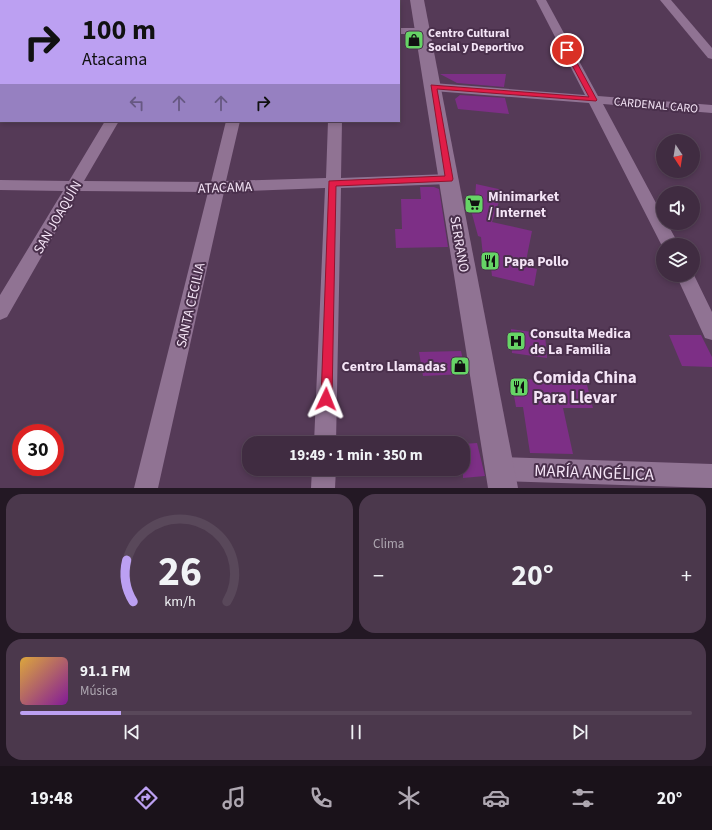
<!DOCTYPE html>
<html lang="es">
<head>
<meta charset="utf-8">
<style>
  :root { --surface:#402c41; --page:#4b384c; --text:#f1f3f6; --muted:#aea7b1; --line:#59485a; --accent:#bca0f2 }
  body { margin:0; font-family:"Source Sans 3",sans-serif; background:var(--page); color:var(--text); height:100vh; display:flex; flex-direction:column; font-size:15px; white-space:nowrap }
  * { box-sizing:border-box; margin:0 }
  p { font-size:13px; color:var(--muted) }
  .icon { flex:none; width:22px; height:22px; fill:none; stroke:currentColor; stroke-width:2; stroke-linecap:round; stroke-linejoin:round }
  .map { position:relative; height:488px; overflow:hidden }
  .drawer { display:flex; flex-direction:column; gap:6px; padding:6px; background:#231824; flex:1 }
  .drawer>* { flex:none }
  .top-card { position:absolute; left:0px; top:0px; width:400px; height:122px; box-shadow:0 2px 6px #0003,0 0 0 1px var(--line); background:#bca0f2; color:#111; overflow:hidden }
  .needle { width:26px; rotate:168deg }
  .buttons { position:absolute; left:656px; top:134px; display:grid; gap:8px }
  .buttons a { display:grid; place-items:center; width:44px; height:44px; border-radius:50%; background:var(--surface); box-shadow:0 2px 6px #0003,0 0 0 1px var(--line); font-size:20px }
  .speed { position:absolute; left:12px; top:424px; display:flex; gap:8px; font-size:20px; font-weight:700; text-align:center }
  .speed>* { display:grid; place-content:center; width:52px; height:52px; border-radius:50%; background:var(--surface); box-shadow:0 2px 6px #0003,0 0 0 1px var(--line); line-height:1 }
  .speed .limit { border:6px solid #d22; background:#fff; color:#111 }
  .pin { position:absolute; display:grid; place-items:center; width:34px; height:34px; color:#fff; margin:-17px; border:2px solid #fff; border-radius:50%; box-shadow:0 1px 4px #0007 }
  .me { position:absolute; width:44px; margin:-22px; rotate:2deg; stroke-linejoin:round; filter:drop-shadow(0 0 3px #0008) }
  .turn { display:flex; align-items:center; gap:14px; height:84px; padding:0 16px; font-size:18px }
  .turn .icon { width:52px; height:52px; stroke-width:2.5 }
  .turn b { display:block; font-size:28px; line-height:34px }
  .lanes { display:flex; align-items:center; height:38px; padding:0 16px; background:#0003; justify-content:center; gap:20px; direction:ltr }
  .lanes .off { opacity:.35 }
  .big { font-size:30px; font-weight:700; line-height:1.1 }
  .drawer .card { flex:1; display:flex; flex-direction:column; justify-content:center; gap:6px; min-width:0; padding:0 14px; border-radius:16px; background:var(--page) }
  .drawer .dial { align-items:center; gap:0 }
  .dial svg { height:104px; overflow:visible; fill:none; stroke:var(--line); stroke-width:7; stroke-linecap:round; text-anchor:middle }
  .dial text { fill:var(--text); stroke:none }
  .song { display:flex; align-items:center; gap:12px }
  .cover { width:48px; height:48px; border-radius:6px; background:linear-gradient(135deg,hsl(40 70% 55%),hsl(290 70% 35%)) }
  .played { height:4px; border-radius:2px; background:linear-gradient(90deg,var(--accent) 15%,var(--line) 15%) }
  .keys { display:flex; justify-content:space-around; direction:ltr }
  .heat { display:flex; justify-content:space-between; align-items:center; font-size:22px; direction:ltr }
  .drawer .tiles { flex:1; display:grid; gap:6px; grid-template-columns:1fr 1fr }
  .card:last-child { grid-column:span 2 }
  .trip { position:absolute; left:242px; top:436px; width:228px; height:40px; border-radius:16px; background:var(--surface); box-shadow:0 2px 6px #0003,0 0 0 1px var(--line); font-weight:700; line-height:40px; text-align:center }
  .tab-bar { display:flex; height:64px; justify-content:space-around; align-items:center; background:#1a121a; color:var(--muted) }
  .tab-bar .icon { width:28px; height:28px }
  .tab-bar .current { color:var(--accent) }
  .tab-bar b { font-size:18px; color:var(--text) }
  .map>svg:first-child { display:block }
  .building { fill:#7d2f86 }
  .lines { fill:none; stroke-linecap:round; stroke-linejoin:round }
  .street { fill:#907393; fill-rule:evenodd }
  .secondary { fill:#907393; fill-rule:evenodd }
  .route { fill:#e11d48; stroke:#92132f }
  .labels { text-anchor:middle; stroke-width:4; stroke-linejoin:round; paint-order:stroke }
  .far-poi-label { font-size:12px; font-weight:bold; fill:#f4e4f6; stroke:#4a304c; text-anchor:start }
  .far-street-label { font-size:12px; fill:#f4e4f6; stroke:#4a304c }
  .street-label { font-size:14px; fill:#f4e4f6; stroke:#4a304c }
  .poi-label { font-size:14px; font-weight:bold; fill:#f4e4f6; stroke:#4a304c; text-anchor:start }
  .near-poi-label { font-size:17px; font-weight:bold; fill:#f4e4f6; stroke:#4a304c; text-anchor:start }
  .near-street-label { font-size:17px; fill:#f4e4f6; stroke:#4a304c }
</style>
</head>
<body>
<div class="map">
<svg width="712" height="488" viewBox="0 0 712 488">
  <rect width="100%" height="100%" fill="#553a57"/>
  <!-- building -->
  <g class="building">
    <polygon points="440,74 506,74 504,87 457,83"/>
    <polygon points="460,95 505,98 509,114 458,109 455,99"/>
    <polygon points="476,184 503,190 492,222 532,231 525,266 537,269 534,286 492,276 491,268 484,266 481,237 478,236 468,199 475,200"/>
    <polygon points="420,187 434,187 439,189 448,247 396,248 395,229 402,229 401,199 421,199"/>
    <polygon points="511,329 545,334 547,358 512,353"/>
    <polygon points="669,335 701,335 712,357 712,367 682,366"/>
    <polygon points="461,351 466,374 423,376 419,352"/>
    <polygon points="511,379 586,381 593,408 563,408 573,454 530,453 523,407 516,407"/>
    <polygon points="477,443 485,476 463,478 463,444"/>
  </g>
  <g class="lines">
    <!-- street -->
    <g class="street">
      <polygon points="79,0 90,0 79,1"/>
      <rect x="256" y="0" width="10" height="1"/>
      <rect x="333" y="0" width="10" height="1"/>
      <polygon points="536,0 546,0 598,96 712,105 712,113 603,104 663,216 663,223 667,223 679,245 663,245 663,248 589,103 433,91 427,87 433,83 585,95"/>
      <polygon points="660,0 671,0 712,48 712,59 708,58"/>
      <polygon points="399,28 423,28 429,31 423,34 399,34"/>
      <polygon points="0,98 1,98 0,107"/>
      <polygon points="105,121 119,121 84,181 211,182 226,121 240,121 226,181 326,178 328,121 342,121 341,178 449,174 454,175 457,179 454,183 449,184 341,188 336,443 314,443 325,188 224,192 158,488 134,488 208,192 79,191 7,317 0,320 0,295 63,191 0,190 0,180 69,181"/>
      <polygon points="693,273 712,312 712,340 705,338 676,275 693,275"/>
      <polygon points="500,457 712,464 712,488 500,481 492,477 488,469 492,461"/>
      <polygon points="312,469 336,469 335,488 311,488"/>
    </g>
    <!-- secondary -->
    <polygon class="secondary" points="410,0 424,0 518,488 488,488"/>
  </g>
  <!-- route -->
  <polygon class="route" points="567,48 570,50 597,100 596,101 437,89 453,179 452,181 336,186 332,399 330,403 326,404 322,403 321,399 329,181 445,176 431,85 589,97 564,50"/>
  <!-- icons -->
  <defs>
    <g id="shop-square" transform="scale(1)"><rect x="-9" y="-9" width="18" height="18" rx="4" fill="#66d466" stroke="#4a304c"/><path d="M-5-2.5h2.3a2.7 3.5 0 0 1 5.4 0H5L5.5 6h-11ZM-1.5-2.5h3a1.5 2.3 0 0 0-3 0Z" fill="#111"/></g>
    <g id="supermarket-square" transform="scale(1)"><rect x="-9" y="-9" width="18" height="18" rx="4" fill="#66d466" stroke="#4a304c"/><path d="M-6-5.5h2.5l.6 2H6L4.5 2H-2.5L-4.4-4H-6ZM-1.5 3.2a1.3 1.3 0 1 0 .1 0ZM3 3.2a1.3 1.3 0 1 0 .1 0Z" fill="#111"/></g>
    <g id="restaurant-square" transform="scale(1)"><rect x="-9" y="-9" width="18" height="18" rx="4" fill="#66d466" stroke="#4a304c"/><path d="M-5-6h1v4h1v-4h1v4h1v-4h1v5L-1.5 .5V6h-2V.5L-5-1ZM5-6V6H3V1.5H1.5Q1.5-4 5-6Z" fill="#111"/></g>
    <g id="hospital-square" transform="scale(1)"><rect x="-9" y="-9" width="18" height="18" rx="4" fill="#66d466" stroke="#4a304c"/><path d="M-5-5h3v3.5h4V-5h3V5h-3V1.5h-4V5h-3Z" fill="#111"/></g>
  </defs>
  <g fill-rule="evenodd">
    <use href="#shop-square" x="414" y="40"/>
    <use href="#supermarket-square" x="474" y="204"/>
    <use href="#restaurant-square" x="490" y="261"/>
    <use href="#hospital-square" x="516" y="341"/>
    <use href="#shop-square" x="460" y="366"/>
    <use href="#restaurant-square" x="519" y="387"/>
  </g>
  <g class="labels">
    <!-- far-poi labels -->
    <g class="far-poi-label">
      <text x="428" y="37">Centro Cultural<tspan x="428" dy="14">Social y Deportivo</tspan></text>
    </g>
    <!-- far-street labels -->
    <g class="far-street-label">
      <text transform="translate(656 105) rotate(5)" y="4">CARDENAL CARO</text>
    </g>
    <!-- street labels -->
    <g class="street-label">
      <text transform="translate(225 187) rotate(-2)" y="5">ATACAMA</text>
      <text transform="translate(57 217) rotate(-60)" y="5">SAN JOAQUÍN</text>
      <text transform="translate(460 244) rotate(80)" y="5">SERRANO</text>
      <text transform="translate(190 305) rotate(-77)" y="5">SANTA CECILIA</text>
    </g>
    <!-- poi labels -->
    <g class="poi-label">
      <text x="488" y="201">Minimarket<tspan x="488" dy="16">/ Internet</tspan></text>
      <text x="504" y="266">Papa Pollo</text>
      <text x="530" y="338">Consulta Medica<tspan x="530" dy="16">de La Familia</tspan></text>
      <text x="446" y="371" text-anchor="end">Centro Llamadas</text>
    </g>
    <!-- near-poi labels -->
    <g class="near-poi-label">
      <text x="533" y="383">Comida China<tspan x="533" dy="20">Para Llevar</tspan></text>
    </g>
    <!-- near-street labels -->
    <g class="near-street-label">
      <text transform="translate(594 472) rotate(2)" y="6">MARÍA ANGÉLICA</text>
    </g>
  </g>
</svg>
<div class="buttons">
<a><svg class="needle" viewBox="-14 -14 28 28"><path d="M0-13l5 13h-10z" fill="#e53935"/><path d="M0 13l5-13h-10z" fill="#aea7b1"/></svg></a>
<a><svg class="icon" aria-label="sound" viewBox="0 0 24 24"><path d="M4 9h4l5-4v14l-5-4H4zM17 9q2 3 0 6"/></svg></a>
<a><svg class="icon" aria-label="layers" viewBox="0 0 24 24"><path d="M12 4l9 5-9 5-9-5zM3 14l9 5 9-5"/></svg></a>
</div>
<div class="speed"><div class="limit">30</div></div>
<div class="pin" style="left:567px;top:50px;background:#d93025"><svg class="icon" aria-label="arrive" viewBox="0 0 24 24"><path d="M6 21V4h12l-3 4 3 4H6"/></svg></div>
<svg class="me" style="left:326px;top:399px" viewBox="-20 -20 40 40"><path d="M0-17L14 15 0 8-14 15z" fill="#e11d48" stroke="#fff" stroke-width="4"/></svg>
<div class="trip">19:49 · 1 min · 350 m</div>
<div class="top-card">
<div class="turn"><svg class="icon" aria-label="right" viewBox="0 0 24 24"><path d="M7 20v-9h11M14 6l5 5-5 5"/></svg><div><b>100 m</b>Atacama</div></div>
<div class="lanes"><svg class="icon off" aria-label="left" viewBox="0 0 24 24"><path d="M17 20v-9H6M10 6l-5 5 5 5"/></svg><svg class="icon off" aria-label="ahead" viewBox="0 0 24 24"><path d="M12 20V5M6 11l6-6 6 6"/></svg><svg class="icon off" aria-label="ahead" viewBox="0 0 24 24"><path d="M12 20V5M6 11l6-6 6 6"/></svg><svg class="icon" aria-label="right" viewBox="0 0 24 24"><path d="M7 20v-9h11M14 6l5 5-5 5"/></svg></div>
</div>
</div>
<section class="drawer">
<div class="tiles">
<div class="card dial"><svg viewBox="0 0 100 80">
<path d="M14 69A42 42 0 1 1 86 69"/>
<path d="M14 69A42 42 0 0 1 9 37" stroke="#bca0f2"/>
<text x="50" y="56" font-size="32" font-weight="700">26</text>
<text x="50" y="72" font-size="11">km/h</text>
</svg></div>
<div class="card"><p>Clima</p>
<div class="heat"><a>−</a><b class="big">20°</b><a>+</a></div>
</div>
<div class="card">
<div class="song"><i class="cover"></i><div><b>91.1 FM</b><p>Música</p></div></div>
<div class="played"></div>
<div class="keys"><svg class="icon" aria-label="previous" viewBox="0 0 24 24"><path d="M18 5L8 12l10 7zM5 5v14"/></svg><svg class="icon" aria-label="pause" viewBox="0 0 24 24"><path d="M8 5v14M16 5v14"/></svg><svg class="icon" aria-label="next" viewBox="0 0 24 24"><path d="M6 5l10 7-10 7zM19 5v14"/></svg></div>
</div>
</div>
</section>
<nav class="tab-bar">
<b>19:48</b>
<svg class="icon current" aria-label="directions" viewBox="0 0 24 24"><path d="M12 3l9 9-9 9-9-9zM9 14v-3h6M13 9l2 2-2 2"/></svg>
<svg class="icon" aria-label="music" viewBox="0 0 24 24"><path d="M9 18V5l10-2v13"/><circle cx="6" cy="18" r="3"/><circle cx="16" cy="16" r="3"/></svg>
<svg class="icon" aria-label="phone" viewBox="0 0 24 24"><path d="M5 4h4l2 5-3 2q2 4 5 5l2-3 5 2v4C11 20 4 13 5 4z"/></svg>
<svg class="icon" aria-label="climate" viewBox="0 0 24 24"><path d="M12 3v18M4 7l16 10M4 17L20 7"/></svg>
<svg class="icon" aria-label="car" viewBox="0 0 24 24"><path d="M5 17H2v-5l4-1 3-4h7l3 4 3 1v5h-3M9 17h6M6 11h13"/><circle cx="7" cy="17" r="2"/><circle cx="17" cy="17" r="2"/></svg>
<svg class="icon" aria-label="filters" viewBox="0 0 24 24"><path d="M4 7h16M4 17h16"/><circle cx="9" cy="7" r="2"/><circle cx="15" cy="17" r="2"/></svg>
<b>20°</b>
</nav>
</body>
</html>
